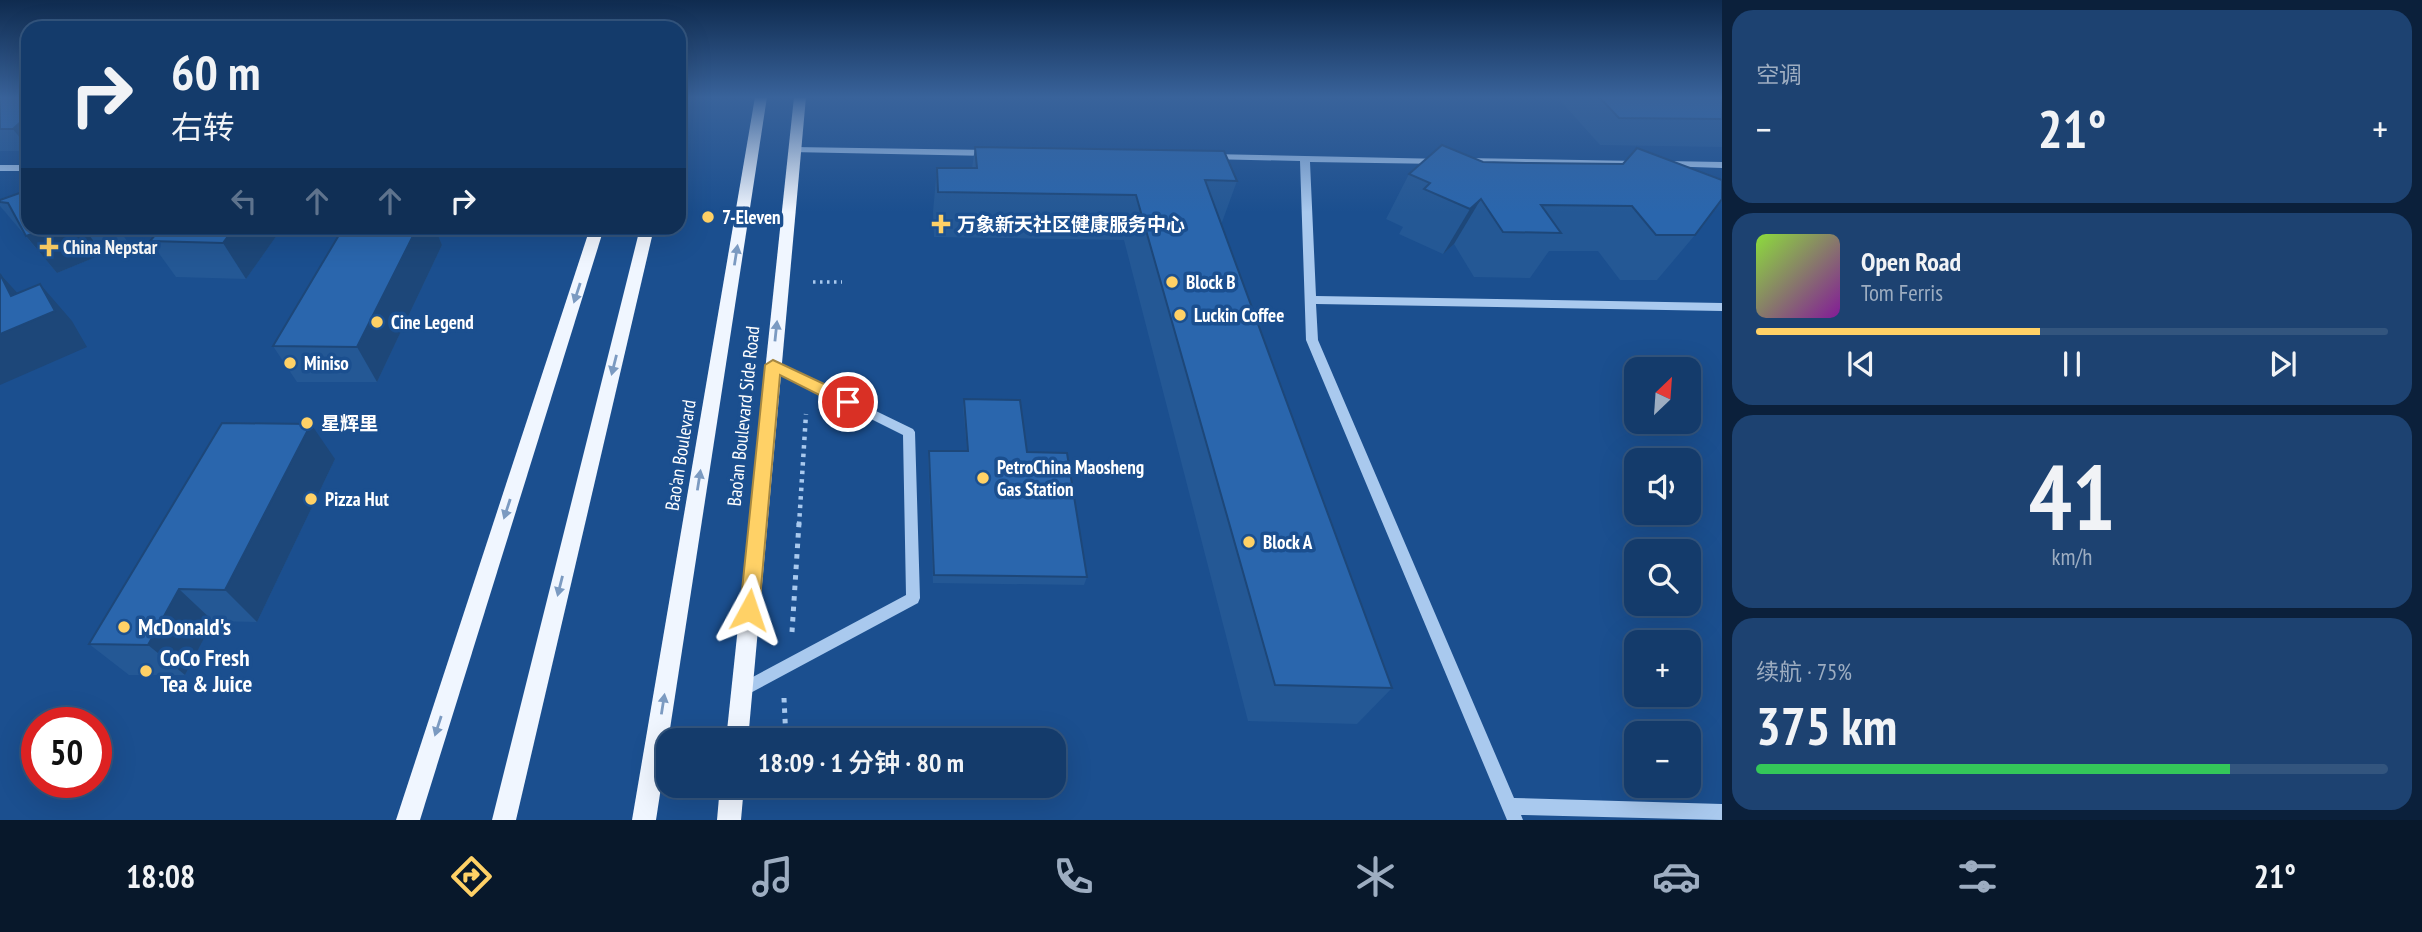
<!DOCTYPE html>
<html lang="zh">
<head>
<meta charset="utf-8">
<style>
  :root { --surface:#143b6b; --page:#1d4271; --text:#f1f3f6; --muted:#9dadc1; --line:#33557e; --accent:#ffd166 }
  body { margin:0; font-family:"PT Sans Narrow","Noto Sans SC",sans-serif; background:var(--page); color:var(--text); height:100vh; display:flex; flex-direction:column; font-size:26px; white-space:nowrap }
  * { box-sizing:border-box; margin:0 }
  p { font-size:23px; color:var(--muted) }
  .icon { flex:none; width:38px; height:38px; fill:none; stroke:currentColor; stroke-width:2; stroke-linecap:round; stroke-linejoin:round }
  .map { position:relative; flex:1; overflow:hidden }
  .side { display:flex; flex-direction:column; gap:10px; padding:10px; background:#0b203b; width:700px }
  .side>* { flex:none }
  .hud { position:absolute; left:21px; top:21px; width:665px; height:214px; border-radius:21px; box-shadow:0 7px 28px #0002,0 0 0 2px var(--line); background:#143b6b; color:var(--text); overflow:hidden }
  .needle { width:46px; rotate:25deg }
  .controls { position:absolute; left:1624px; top:357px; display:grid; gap:14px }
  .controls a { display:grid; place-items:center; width:77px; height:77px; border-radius:14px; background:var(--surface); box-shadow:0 7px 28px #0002,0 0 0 2px var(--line); font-size:35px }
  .speed { position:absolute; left:21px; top:707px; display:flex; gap:14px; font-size:35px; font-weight:700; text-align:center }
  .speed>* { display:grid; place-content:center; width:91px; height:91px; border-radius:50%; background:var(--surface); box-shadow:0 7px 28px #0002,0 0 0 2px var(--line); line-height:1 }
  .speed .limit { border:10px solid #d22; background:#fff; color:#111 }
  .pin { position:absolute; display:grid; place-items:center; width:60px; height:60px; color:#fff; margin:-30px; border:4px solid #fff; border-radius:50%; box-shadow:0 2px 7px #0007 }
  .me { position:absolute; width:77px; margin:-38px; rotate:5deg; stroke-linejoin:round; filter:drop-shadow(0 0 5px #0008) }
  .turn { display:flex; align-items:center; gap:24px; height:147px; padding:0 35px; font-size:32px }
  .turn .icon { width:91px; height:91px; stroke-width:2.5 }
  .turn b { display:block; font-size:49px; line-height:60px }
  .lanes { display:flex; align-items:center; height:66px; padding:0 35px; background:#0003; justify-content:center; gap:35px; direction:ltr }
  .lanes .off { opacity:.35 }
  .big { font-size:52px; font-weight:600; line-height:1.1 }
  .side .widget { flex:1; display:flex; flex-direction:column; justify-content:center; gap:10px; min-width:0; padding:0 24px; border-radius:21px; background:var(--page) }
  .side .dial { align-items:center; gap:0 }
  .dial b { font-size:91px; line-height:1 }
  .song { display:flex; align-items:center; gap:21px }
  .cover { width:84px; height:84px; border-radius:10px; background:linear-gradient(135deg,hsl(90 70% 55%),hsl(290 70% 35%)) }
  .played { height:7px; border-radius:4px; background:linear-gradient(90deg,var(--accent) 45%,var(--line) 45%) }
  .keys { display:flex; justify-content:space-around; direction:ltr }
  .heat { display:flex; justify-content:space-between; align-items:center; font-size:38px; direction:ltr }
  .charge { height:10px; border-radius:5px; background:linear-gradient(90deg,#34c759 75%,var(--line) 0) }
  .trip { position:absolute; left:656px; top:728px; width:410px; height:70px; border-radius:21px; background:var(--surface); box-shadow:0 7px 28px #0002,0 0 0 2px var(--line); font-weight:600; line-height:70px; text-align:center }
  .tab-bar { display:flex; height:112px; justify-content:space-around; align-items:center; background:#08182b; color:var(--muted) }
  .tab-bar .icon { width:49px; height:49px }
  .tab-bar .selected { color:var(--accent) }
  .tab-bar b { font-size:32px; color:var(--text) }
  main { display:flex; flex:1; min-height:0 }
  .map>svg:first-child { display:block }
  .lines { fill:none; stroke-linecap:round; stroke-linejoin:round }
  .path-far2 { stroke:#a9c9ee; stroke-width:3.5; stroke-dasharray:2.5 4.5; stroke-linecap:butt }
  .path-far1 { stroke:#a9c9ee; stroke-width:4.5; stroke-dasharray:3.5 5; stroke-linecap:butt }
  .path { stroke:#a9c9ee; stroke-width:5; stroke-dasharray:4.5 6; stroke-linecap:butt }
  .minor { fill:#a9c9ee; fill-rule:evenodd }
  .major { fill:#f0f6ff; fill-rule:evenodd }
  .wall { fill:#245895 }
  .shaded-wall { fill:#1d4779 }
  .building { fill:#2a66ad; stroke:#1d4779; stroke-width:2 }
  .oneway { fill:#7b9ac1 }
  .route { fill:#ffd166; stroke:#a68842; stroke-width:2 }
  .poi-dot { fill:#ffd166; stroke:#1b4f8f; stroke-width:2.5 }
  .labels { text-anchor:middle; stroke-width:7; stroke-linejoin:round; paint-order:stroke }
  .poi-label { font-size:19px; font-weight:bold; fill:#fff; stroke:#1b4f8f; text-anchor:start }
  .street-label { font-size:19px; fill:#fff; stroke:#1b4f8f }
  .near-poi-label { font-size:23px; font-weight:bold; fill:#fff; stroke:#1b4f8f; text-anchor:start }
</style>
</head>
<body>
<main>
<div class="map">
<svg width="1722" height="820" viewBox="0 0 1722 820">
  <rect width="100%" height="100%" fill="#1b4f8f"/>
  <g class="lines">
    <!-- path-far2 -->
    <polyline class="path-far2" points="813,282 842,282"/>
    <!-- path-far1 -->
    <polyline class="path-far1" points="799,525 806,414"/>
    <!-- path -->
    <g class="path">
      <polyline points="792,632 799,523"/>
      <polyline points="784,698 786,740"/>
    </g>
    <!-- minor -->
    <g class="minor">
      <polygon points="794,147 990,150 995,153 990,156 791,152 791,148"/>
      <polygon points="1211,154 1445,159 1447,161 1442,164 1310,162 1316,296 1722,303 1722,311 1316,304 1318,340 1514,798 1722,804 1722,820 1521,815 1523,820 1507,820 1306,340 1300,161 1208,159 1208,155"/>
      <polygon points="1463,158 1638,161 1643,164 1638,167 1460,163 1458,161"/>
      <polygon points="1666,161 1722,162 1722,168 1663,166 1661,164"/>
      <rect x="0" y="165" width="28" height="6"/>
      <polygon points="773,361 913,429 915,432 920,598 918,603 741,698 736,696 733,691 736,686 906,595 903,435 769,368 767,365 769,362"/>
    </g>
    <!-- major -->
    <g class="major">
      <polygon points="755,97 767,97 656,820 632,820"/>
      <polygon points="794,97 806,97 748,740 726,740"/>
      <polygon points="590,228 604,228 420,820 396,820"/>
      <polygon points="640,228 654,228 516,820 492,820"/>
      <polygon points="720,786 744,786 741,820 717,820"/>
    </g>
  </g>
  <!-- wall -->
  <g class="wall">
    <rect x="0" y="97" width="28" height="54"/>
    <polygon points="1557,97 1722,97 1722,147 1600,145"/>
    <polygon points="975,147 1237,181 1221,225 1392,688 1357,724 1248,721 1124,240 934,237 933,212 937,168 972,168"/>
    <polygon points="1483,162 1623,164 1695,235 1657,280 1620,280 1598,251 1549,251 1530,278 1474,277 1454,244 1443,254 1399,234 1403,227 1386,219 1409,174"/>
    <polygon points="28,190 28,228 118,228 127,241 94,240 103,254 57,273 0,206 0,200"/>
    <polygon points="282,228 246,279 176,277 150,241"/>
    <polygon points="376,228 435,228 442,245 377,382 297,382 273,346 372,235"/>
    <polygon points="964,399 1027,452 1087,577 1084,585 933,583 928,458 929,451 967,451 963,407"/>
    <polygon points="335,459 257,622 213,621 185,675 129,675 89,644"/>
  </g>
  <!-- shaded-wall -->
  <g class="shaded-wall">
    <polygon points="28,115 28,148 13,129"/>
    <polygon points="1481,199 1454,244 1443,254 1470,209"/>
    <polygon points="49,228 84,228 103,254 57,273 26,236"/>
    <polygon points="234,228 282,228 246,279 223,243"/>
    <polygon points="417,228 435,228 442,245 377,382 357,347"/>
    <polygon points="0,274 33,310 40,284 72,321 87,347 0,385 0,334 11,296"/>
    <polygon points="311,424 335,459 257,622 225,590"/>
    <polygon points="179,589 213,621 185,675 148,645"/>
  </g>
  <!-- building -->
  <g class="building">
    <polygon points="0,97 28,97 28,115 13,129 0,129"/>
    <polygon points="1599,97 1722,97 1722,119 1619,118"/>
    <polygon points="1442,145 1483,162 1529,163 1623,164 1637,148 1722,180 1722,199 1695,235 1656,235 1632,206 1541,205 1561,233 1503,232 1481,199 1470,209 1424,189 1430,183 1409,174"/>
    <polygon points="975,147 1224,151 1237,181 1205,180 1392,688 1275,685 1136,195 938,192 937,168 977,168"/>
    <polygon points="28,190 28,228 49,228 26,236 8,203 0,202 0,200"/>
    <polygon points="161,228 234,228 223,243 150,241"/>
    <polygon points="376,228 417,228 357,347 273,346 339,235 372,235"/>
    <polygon points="0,274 11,296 40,284 55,311 0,334"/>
    <polygon points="964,399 1020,400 1027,452 1067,453 1087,577 934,575 929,451 968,451"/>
    <polygon points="222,423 311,424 225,590 179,589 148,645 89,644"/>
  </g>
  <!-- one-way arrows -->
  <defs><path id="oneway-solid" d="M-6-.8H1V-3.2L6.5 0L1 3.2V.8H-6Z" transform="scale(1.75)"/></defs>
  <g class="oneway">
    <use href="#oneway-solid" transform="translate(736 255) rotate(-81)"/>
    <use href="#oneway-solid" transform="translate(577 293) rotate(108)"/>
    <use href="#oneway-solid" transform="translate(776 331) rotate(-84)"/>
    <use href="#oneway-solid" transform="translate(614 365) rotate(104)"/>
    <use href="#oneway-solid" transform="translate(699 480) rotate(-81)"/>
    <use href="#oneway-solid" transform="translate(507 509) rotate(108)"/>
    <use href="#oneway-solid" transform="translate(560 586) rotate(104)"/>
    <use href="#oneway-solid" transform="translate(663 704) rotate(-81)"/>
    <use href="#oneway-solid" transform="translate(438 726) rotate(108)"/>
  </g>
  <!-- sky -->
  <linearGradient id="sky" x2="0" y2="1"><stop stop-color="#0f2b4f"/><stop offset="0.46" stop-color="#39639b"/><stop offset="1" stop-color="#39639b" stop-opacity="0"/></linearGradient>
  <rect width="1722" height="212" fill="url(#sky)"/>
  <!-- route -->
  <polygon class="route" points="773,360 854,398 856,402 854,407 843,407 780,375 759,610 756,616 749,618 743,616 740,610 765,365"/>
  <!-- markers -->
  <g class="poi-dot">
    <circle cx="708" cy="217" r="7"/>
    <path d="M937.5 213.5h7v7h7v7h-7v7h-7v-7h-7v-7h7z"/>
    <path d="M45.5 236.5h7v7h7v7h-7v7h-7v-7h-7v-7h7z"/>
    <circle cx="1172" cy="282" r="7"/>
    <circle cx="1180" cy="315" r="7"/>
    <circle cx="377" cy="322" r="7"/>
    <circle cx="290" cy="363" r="7"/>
    <circle cx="307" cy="423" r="7"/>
    <circle cx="983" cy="478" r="7"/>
    <circle cx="311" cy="499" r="7"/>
    <circle cx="1249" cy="542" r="7"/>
    <circle cx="124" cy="627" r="7"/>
    <circle cx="146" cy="671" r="7"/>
  </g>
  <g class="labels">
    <!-- poi labels -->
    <g class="poi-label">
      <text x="722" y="224">7-Eleven</text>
      <text x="957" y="231">万象新天社区健康服务中心</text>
      <text x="63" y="254">China Nepstar</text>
      <text x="1186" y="289">Block B</text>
      <text x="1194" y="322">Luckin Coffee</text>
      <text x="391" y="329">Cine Legend</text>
      <text x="304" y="370">Miniso</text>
      <text x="321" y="430">星辉里</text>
      <text x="997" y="474">PetroChina Maosheng<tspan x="997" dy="22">Gas Station</tspan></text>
      <text x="325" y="506">Pizza Hut</text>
      <text x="1263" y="549">Block A</text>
    </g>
    <!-- street labels -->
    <g class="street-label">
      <text transform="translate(743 416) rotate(-84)" y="7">Bao'an Boulevard Side Road</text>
      <text transform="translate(680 455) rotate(-81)" y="7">Bao'an Boulevard</text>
    </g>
    <!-- near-poi labels -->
    <g class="near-poi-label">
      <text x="138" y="635">McDonald's</text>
      <text x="160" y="666">CoCo Fresh<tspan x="160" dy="26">Tea &amp; Juice</tspan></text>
    </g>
  </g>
</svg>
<div class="controls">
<a><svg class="needle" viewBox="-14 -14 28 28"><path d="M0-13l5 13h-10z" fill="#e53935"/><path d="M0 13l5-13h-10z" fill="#9dadc1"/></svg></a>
<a><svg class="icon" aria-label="sound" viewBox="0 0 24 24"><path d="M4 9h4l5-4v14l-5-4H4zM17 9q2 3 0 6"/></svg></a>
<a><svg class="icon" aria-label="search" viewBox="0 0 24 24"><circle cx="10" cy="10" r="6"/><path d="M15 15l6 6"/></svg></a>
<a>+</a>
<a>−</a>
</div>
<div class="speed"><div class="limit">50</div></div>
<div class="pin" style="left:848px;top:402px;background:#d93025"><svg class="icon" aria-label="arrive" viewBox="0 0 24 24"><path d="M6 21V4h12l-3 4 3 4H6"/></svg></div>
<svg class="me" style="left:749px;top:610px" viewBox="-20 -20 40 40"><path d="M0-17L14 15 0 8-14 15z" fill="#ffd166" stroke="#fff" stroke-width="4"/></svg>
<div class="trip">18:09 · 1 分钟 · 80 m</div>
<div class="hud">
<div class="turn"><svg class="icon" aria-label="right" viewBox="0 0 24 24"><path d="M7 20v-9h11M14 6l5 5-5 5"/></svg><div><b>60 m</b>右转</div></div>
<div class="lanes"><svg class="icon off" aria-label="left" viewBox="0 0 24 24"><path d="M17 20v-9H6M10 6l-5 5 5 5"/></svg><svg class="icon off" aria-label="ahead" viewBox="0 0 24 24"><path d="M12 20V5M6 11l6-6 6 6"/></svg><svg class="icon off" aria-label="ahead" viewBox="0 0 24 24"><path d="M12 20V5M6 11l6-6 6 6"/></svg><svg class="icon" aria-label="right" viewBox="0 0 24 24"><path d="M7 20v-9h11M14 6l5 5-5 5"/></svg></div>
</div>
</div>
<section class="side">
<div class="widget"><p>空调</p>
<div class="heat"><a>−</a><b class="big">21°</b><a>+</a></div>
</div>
<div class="widget">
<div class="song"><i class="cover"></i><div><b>Open Road</b><p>Tom Ferris</p></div></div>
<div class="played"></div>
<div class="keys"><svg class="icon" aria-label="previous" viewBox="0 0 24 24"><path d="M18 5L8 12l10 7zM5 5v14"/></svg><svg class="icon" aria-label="pause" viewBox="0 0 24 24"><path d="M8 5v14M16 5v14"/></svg><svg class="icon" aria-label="next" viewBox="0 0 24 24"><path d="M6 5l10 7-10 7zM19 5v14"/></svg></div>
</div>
<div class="widget dial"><b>41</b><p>km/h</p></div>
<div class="widget"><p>续航 · 75%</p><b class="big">375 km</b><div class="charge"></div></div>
</section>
</main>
<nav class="tab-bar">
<b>18:08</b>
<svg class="icon selected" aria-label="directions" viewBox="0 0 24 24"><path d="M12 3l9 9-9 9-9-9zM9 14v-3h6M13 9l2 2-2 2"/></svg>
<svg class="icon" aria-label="music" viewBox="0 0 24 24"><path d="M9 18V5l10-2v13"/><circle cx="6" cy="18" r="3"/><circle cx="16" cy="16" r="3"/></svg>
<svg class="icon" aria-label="phone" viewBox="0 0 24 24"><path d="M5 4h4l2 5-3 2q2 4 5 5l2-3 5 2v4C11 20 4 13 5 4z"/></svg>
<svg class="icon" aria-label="climate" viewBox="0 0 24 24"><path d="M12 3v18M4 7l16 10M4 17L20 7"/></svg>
<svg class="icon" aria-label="car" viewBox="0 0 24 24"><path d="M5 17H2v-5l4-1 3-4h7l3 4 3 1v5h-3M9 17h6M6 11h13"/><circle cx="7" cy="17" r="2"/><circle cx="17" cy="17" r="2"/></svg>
<svg class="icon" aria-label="filters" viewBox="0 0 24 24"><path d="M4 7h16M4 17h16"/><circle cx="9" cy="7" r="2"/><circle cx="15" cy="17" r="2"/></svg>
<b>21°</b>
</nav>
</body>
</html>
